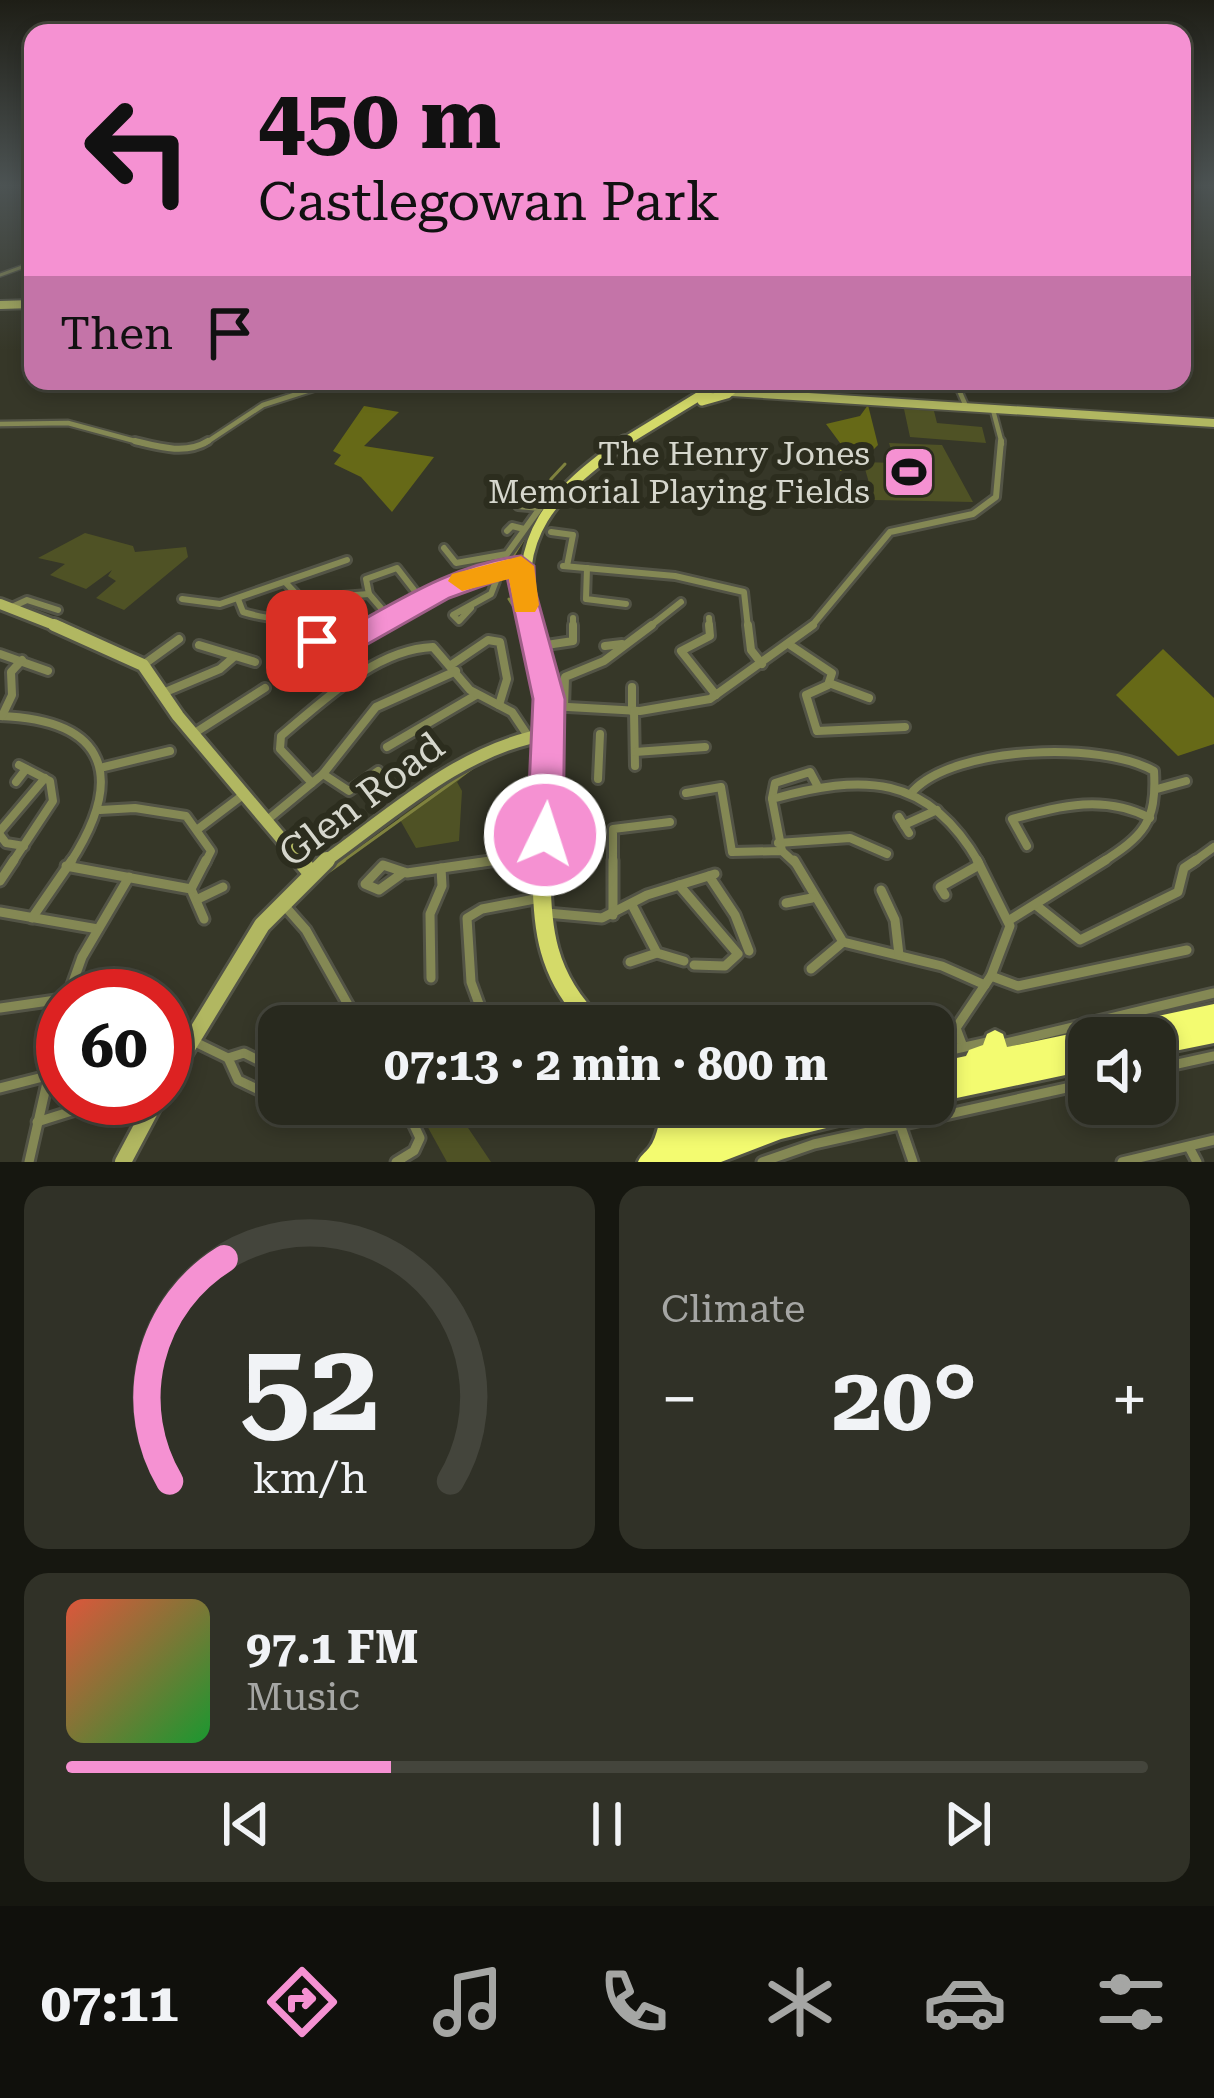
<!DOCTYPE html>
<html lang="en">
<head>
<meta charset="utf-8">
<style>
  :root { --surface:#28291e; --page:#303127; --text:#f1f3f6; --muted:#a5a6a4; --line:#44453c; --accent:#f591d2 }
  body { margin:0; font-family:"Roboto Serif",serif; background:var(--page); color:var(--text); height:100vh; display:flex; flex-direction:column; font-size:45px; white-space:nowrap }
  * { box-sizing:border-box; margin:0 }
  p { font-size:39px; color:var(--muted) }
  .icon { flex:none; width:66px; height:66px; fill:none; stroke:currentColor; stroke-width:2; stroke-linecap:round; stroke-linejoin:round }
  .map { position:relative; height:1162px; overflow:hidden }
  .drawer { display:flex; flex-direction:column; gap:24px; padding:24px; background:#161710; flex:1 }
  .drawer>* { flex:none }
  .hud { position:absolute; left:24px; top:24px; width:1167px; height:366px; border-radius:24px; box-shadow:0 6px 18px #0003,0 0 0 3px var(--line); background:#f591d2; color:#111; overflow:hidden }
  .tools { position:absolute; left:1068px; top:1017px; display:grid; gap:24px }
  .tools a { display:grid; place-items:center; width:108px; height:108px; border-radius:24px; background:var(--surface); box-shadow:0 6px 18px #0003,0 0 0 3px var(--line); font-size:60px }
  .speed { position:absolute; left:36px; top:969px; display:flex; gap:24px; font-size:60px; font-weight:700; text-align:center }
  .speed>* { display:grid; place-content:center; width:156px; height:156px; border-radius:50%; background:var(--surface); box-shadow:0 6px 18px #0003,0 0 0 3px var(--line); line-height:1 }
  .speed .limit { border:18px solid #d22; background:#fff; color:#111 }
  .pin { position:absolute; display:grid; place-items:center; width:102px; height:102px; color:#fff; margin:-51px; border-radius:24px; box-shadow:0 6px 18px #0006 }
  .me { position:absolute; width:132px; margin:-66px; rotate:4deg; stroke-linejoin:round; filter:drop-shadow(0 0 9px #0008) }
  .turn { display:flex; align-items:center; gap:42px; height:252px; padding:0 36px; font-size:54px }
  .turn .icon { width:156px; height:156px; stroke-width:2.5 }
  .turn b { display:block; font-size:84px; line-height:102px }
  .then { display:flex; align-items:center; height:114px; padding:0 36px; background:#0003; gap:24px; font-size:45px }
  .big { font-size:90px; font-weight:700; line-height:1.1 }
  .drawer .tile { flex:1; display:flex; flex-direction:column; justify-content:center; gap:18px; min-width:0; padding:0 42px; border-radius:24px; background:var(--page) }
  .drawer .dial { align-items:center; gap:0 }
  .dial svg { height:312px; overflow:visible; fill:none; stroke:var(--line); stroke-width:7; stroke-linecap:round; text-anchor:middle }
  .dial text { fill:var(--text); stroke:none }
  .song { display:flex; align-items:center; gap:36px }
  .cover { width:144px; height:144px; border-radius:18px; background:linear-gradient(135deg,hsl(10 70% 55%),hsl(130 70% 35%)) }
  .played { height:12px; border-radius:6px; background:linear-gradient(90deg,var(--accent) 30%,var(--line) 30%) }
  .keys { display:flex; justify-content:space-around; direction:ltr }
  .heat { display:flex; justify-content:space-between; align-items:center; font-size:66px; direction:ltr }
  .drawer .tiles { flex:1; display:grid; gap:24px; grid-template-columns:1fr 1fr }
  .tile:last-child { grid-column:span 2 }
  .trip { position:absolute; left:258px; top:1005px; width:696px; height:120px; border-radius:24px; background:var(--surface); box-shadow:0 6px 18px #0003,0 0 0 3px var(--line); font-weight:700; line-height:120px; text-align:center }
  .menu { display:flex; height:192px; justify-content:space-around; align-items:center; background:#10100c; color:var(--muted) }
  .menu .icon { width:84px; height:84px }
  .menu .on { color:var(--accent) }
  .menu b { font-size:54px; color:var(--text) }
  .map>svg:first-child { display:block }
  .green { fill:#4f5225 }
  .forest { fill:#666917 }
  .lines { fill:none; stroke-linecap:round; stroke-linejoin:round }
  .stream-far1 { stroke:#7f823e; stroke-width:3 }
  .stream { stroke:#7f823e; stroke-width:4.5 }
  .street-far4-casing { stroke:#535446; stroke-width:6 }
  .street-far3-casing { stroke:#535446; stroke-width:9 }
  .street-far2-casing { stroke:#535446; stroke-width:12 }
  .street-far1-casing { stroke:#535446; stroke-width:14 }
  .street-casing { stroke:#535446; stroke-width:15 }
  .secondary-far3-casing { stroke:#535446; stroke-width:12 }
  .secondary-far2-casing { stroke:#535446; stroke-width:16 }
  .secondary-far1-casing { stroke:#535446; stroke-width:18 }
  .secondary-casing { stroke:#535446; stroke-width:22 }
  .primary-far3-casing { stroke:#535446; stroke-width:14 }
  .primary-far2-casing { stroke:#535446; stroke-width:16 }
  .primary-far1-casing { stroke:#535446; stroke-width:21 }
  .primary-casing { stroke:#535446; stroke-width:24 }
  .highway-casing { stroke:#535446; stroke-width:6 }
  .street-far4 { stroke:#848854; stroke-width:3 }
  .street-far3 { stroke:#848854; stroke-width:4.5 }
  .street-far2 { stroke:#848854; stroke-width:6 }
  .street-far1 { stroke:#848854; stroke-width:8 }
  .street { stroke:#848854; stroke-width:9 }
  .secondary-far3 { stroke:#b1b761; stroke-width:8 }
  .secondary-far2 { stroke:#b1b761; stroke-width:10 }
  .secondary-far1 { stroke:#b1b761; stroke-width:12 }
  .secondary { stroke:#b1b761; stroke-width:16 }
  .primary-far3 { stroke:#d4da69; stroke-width:9 }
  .primary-far2 { stroke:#d4da69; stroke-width:10 }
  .primary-far1 { stroke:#d4da69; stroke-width:15 }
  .primary { stroke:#d4da69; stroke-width:18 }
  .highway { fill:#f3fb70; fill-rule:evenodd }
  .route { fill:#f591d2; stroke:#9f5e88; stroke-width:3 }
  .slow { fill:#f59e0b }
  .labels { text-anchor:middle; stroke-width:12; stroke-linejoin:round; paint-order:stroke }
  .poi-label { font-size:33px; fill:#d6d7cd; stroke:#2c2d1e; text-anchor:end }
  .near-street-label { font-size:39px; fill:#d6d7cd; stroke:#2c2d1e }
</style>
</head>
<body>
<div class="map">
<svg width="1214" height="1162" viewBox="0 0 1214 1162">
  <rect width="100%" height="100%" fill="#363728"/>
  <!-- green -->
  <g class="green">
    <polygon points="904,409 934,411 937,423 982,427 986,443 910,437"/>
    <polygon points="889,443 942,445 973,502 874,500 863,462 895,463"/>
    <polygon points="85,533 133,546 135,552 186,547 188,557 124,610 96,598 116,581 108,576 112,570 86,589 50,575 65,564 38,558"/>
    <polygon points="489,754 457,782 462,791 459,841 416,848 399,818"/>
    <polygon points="415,1104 452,1104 491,1162 447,1162"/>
  </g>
  <!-- forest -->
  <g class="forest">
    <polygon points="868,405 878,445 859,464 840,471 839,457 846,451 826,424 860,416"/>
    <polygon points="364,406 399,412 364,446 434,457 392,512 361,477 334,464 341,455 333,451"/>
    <polygon points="1163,649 1214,698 1214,744 1178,756 1116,695"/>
  </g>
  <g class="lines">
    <!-- stream-far1 -->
    <g class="stream-far1">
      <polyline points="548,494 551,479 565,464"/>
      <polyline points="513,556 537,517"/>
      <polyline points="509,599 516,610"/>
      <polyline points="340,863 482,761"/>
    </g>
    <!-- stream -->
    <polyline class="stream" points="320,877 344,860"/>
    <!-- street-far4 casing -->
    <g class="street-far4-casing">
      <polyline id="street-far4" points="0,275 33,263"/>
    </g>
    <!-- street-far3 casing -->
    <g class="street-far3-casing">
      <g id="street-far3">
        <polyline points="955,381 965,404"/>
        <polyline points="993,410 1002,444"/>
        <polyline points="0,424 68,423 146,444"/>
        <polyline points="204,444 263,405 338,381"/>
      </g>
    </g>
    <!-- street-far2 casing -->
    <g class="street-far2-casing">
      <g id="street-far2">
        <path d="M135,441C159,447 186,455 208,441"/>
        <polyline points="507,531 512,526 524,529"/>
        <polyline points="551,532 573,535 567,566"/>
        <polyline points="444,548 456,563 507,554 540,508 518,506"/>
        <polyline points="563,566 675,576 744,592 748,628"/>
        <polyline points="587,568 586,599 626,604"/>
        <polyline points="286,583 301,599 369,594"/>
        <polyline points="182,599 220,604 347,560"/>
        <path d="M238,599L243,612C270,620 292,624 311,599"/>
        <polyline points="14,606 27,600 58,610"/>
        <polyline points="471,608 459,621 453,615 491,594 496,581 491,570"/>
        <polyline points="387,615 369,594 366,579 397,568 421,599"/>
        <polyline points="573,618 573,628"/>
        <polyline points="709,618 710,628"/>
        <polyline points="370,628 450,584 521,566"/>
        <polyline points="648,628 681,602"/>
        <polyline points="810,628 890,532 973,514 996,497 1001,441"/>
      </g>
    </g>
    <!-- street-far1 casing -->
    <g class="street-far1-casing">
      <g id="street-far1">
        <polyline points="709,625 710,636 681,651 716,695"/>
        <polyline points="748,625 751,650 762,664"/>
        <polyline points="314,633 343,646 374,625"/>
        <polyline points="199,645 255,662"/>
        <polyline points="790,645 832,673 828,685 806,695 817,731 905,727"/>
        <polyline points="540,646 573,641 573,625"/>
        <polyline points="605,646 622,644"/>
        <polyline points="0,654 48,671"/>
        <polyline points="143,665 179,639"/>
        <polyline points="451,665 488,640 500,642 507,679 499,705"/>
        <polyline points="829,683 869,698"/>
        <polyline points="632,687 632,711"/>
        <polyline points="163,693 220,669 235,656"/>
        <polyline points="550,706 640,711 710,699 813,625"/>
        <polyline points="564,707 565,677 604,661 652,625"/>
        <polyline points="634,711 635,766"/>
        <path d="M0,716C109,720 125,778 70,863"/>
        <polyline points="2,716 12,695 11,672 22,660"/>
        <polyline points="193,734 265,688"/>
        <polyline points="387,747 476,695"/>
        <polyline points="635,752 705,747"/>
        <polyline points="104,767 170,751"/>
        <polyline points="323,774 349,791 378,771"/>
        <polyline points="598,779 600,734"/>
        <polyline points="16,782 26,769"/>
        <path d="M312,783L280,749L281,736C323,701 376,649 433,647L470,690L512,712L528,736"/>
        <polyline points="1157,789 1186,781"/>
        <path d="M913,791C955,746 1102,741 1154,771C1157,823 1143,836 1101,863"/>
        <polyline points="686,793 721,787 732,852 782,851 795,863"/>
        <polyline points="772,798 775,783 810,772 817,785"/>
        <polyline points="100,810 135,808 186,816 211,851 205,863"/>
        <polyline points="899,817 909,833"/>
        <polyline points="266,821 323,774 376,707 456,671"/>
        <polyline points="904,825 937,810"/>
        <polyline points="198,829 243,795"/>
        <polyline points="0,831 45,778"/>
        <polyline points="0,835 6,843 24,846"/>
        <polyline points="778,843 850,838 887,854"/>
        <path d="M1027,846L1012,819C1061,806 1103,794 1150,818"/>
        <path d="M782,851L772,799C862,774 928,773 979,863"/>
        <polyline points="12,863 53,801 50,781 19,765"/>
        <polyline points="477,863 541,853"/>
        <polyline points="613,863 613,829 670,822"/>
        <polyline points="1192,863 1214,847"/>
      </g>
    </g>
    <!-- street casing -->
    <g class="street-casing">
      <g id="street">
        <polyline points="613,860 613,915"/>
        <polyline points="794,860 843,942 942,966 985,985"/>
        <polyline points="66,866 191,889 204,919"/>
        <polyline points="404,872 379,890 365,884 383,865 407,873 497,860"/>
        <polyline points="709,876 735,915 749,951"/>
        <polyline points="0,881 14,860"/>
        <polyline points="679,885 738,954 725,966 694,965"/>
        <polyline points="191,889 206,860"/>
        <polyline points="881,890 895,920 899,955"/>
        <polyline points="945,895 940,887 979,865"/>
        <polyline points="198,899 223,887"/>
        <polyline points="786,903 812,898"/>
        <polyline points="283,904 306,930 360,1026"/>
        <polyline points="632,905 657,953 684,961"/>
        <polyline points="1037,906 1080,940 1178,892 1184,868 1196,860"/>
        <polyline points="0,912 98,929"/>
        <polyline points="547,913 602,918 647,895 715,874"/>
        <polyline points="32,918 72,860"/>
        <polyline points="1008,921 1106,860"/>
        <polyline points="630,962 657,953"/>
        <polyline points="811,969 843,942"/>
        <polyline points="991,976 1018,986 1187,950"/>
        <polyline points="431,978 430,914 442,886 441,868"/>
        <polyline points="68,996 82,957 129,877"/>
        <polyline points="0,1008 63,999"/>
        <polyline points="487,1026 471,982 467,918 482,909 540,898"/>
        <polyline points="165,1036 185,1044"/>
        <polyline points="195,1042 228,1058"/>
        <polyline points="962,1044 956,1028 991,976 1010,926 977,860"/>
        <polyline points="1002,1044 1214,993"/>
        <polygon points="244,1053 272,1067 271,1085 261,1091 238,1080 228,1058"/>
        <polyline points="933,1054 992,1041"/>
        <polyline points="1155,1069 1214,1056"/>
        <polyline points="0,1088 47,1076"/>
        <polyline points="542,1104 551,1110 564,1104"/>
        <polyline points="719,1119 716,1109 738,1104"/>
        <polyline points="37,1122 91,1105"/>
        <polyline points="900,1124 913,1162"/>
        <polyline points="1189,1147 1197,1162"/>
        <polyline points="29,1162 63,1012"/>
        <polyline points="396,1162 414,1151 420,1138 404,1104"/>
        <polyline points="762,1162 814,1144 1089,1083"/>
        <polyline points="1122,1162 1214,1140"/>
      </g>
    </g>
    <!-- secondary-far3 casing -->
    <g class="secondary-far3-casing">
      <g id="secondary-far3">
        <polyline points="0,305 33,304"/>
        <polyline points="683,381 710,392"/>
        <polyline points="732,392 1214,423"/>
      </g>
    </g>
    <!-- secondary-far2 casing -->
    <g class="secondary-far2-casing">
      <polyline id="secondary-far2" points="0,604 62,628"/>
    </g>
    <!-- secondary-far1 casing -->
    <g class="secondary-far1-casing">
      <g id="secondary-far1">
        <polyline points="54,625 143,665 178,716 302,863"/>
        <path d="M323,863C393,813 462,748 548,734"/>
      </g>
    </g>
    <!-- secondary casing -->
    <g class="secondary-casing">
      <g id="secondary">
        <polyline points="300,860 310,872"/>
        <polyline points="165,1084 262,925 327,860"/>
        <polyline points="123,1162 157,1098"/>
      </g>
    </g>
    <!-- primary-far3 casing -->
    <g class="primary-far3-casing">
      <g id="primary-far3">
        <polyline points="702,401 727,394 742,381"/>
        <polyline points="621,444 724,381"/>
      </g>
    </g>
    <!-- primary-far2 casing -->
    <g class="primary-far2-casing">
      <path id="primary-far2" d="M532,628C508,535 555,492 625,441"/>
    </g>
    <!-- primary-far1 casing -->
    <g class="primary-far1-casing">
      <path id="primary-far1" d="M531,625C554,707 547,779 542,863"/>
    </g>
    <!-- primary casing -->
    <g class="primary-casing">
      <g id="primary">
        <path d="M542,860C540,926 546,979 597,1026"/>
        <polyline points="675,1104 709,1162"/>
      </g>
    </g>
    <!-- highway casing -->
    <g class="highway-casing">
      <g id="highway">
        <polygon points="1214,1004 1214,1043 1155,1055 1155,1038 1089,1038 1089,1070 933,1103 933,1063 966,1056 969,1050 983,1045 987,1034 995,1030 1003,1034 1007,1047 1089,1030 1097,1034 1099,1038 1103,1030 1111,1026"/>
        <path d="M667,1104L682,1105L686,1114L683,1125C724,1105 767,1104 811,1104L810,1106L820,1104H903L900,1113L861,1128L851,1122L781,1139L721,1162H638C640,1156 645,1153 649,1148C659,1136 658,1116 667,1104Z"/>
      </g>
    </g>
    <!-- street-far4 -->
    <use href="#street-far4" class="street-far4"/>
    <!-- street-far3 -->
    <use href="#street-far3" class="street-far3"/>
    <!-- street-far2 -->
    <use href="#street-far2" class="street-far2"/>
    <!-- street-far1 -->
    <use href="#street-far1" class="street-far1"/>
    <!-- street -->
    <use href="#street" class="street"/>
    <!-- secondary-far3 -->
    <use href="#secondary-far3" class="secondary-far3"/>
    <!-- secondary-far2 -->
    <use href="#secondary-far2" class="secondary-far2"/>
    <!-- secondary-far1 -->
    <use href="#secondary-far1" class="secondary-far1"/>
    <!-- secondary -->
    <use href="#secondary" class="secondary"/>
    <!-- primary-far3 -->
    <use href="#primary-far3" class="primary-far3"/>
    <!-- primary-far2 -->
    <use href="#primary-far2" class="primary-far2"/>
    <!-- primary-far1 -->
    <use href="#primary-far1" class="primary-far1"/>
    <!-- primary -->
    <use href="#primary" class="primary"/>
    <!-- highway -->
    <use href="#highway" class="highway"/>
  </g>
  <!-- sky -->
  <linearGradient id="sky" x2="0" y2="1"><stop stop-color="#1e1e16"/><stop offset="0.53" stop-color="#4c5353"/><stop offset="1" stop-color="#4c5353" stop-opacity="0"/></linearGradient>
  <rect width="1214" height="350" fill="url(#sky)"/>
  <!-- route -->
  <path class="route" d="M521,556L534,566L535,590L565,699L563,835L558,848L545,853L533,848L527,835L533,699L507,577L449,598L343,658L306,649L302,641C312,622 323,624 341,632C399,600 454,564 521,556Z"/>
  <!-- slow -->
  <polygon class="slow" points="521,556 534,566 539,605 535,612 515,612 509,579 462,591 448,581 452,574"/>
  <!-- icons -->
  <defs>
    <g id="stadium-square" transform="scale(2.7)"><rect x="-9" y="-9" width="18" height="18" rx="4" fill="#f591d2" stroke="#2c2d1e"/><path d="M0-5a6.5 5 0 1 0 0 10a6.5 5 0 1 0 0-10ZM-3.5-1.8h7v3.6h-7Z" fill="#111"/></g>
  </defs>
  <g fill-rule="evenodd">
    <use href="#stadium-square" x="909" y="472"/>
  </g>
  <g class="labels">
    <!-- poi labels -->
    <g class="poi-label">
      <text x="870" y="465">The Henry Jones<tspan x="870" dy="38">Memorial Playing Fields</tspan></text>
    </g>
    <!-- near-street labels -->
    <g class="near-street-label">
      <text transform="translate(361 799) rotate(-37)" y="14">Glen Road</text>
    </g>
  </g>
</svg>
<div class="tools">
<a><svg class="icon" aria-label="sound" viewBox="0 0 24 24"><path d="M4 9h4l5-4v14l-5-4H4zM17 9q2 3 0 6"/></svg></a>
</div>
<div class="speed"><div class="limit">60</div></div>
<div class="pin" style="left:317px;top:641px;background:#d93025"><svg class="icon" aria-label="arrive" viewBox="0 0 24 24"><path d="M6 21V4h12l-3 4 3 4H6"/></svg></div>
<svg class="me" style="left:545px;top:835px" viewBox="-20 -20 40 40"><circle r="17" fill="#f591d2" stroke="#fff" stroke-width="3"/><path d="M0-11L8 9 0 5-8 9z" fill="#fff"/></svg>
<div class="trip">07:13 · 2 min · 800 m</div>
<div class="hud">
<div class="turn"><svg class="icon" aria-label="left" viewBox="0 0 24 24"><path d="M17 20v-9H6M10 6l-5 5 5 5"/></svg><div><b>450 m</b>Castlegowan Park</div></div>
<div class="then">Then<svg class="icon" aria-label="arrive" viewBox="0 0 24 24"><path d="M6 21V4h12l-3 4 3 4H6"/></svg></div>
</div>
</div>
<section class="drawer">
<div class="tiles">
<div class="tile dial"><svg viewBox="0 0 100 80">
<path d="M14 69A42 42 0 1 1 86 69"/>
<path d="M14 69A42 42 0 0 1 28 12" stroke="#f591d2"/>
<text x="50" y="56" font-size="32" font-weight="700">52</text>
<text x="50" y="72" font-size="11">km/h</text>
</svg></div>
<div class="tile"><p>Climate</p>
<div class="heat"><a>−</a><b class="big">20°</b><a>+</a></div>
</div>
<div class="tile">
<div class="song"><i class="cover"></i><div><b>97.1 FM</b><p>Music</p></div></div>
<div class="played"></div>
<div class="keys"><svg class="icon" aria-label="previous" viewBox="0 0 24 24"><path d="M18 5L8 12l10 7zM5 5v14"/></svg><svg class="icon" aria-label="pause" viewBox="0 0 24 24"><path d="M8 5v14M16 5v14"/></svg><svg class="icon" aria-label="next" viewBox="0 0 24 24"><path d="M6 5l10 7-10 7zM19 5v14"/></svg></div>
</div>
</div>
</section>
<nav class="menu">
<b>07:11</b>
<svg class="icon on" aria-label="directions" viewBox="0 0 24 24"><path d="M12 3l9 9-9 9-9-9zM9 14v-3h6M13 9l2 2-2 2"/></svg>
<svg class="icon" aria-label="music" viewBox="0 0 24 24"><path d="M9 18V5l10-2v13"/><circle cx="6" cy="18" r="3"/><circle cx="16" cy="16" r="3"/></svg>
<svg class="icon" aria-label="phone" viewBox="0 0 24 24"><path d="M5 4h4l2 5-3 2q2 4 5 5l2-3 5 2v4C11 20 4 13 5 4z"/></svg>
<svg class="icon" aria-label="climate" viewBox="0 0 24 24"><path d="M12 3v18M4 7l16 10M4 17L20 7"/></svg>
<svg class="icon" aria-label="car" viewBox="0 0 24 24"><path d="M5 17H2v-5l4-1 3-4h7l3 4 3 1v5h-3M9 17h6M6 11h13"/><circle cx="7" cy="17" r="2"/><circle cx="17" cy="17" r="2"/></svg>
<svg class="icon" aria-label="filters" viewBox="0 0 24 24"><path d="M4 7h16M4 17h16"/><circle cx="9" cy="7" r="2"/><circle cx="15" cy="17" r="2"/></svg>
</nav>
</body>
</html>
